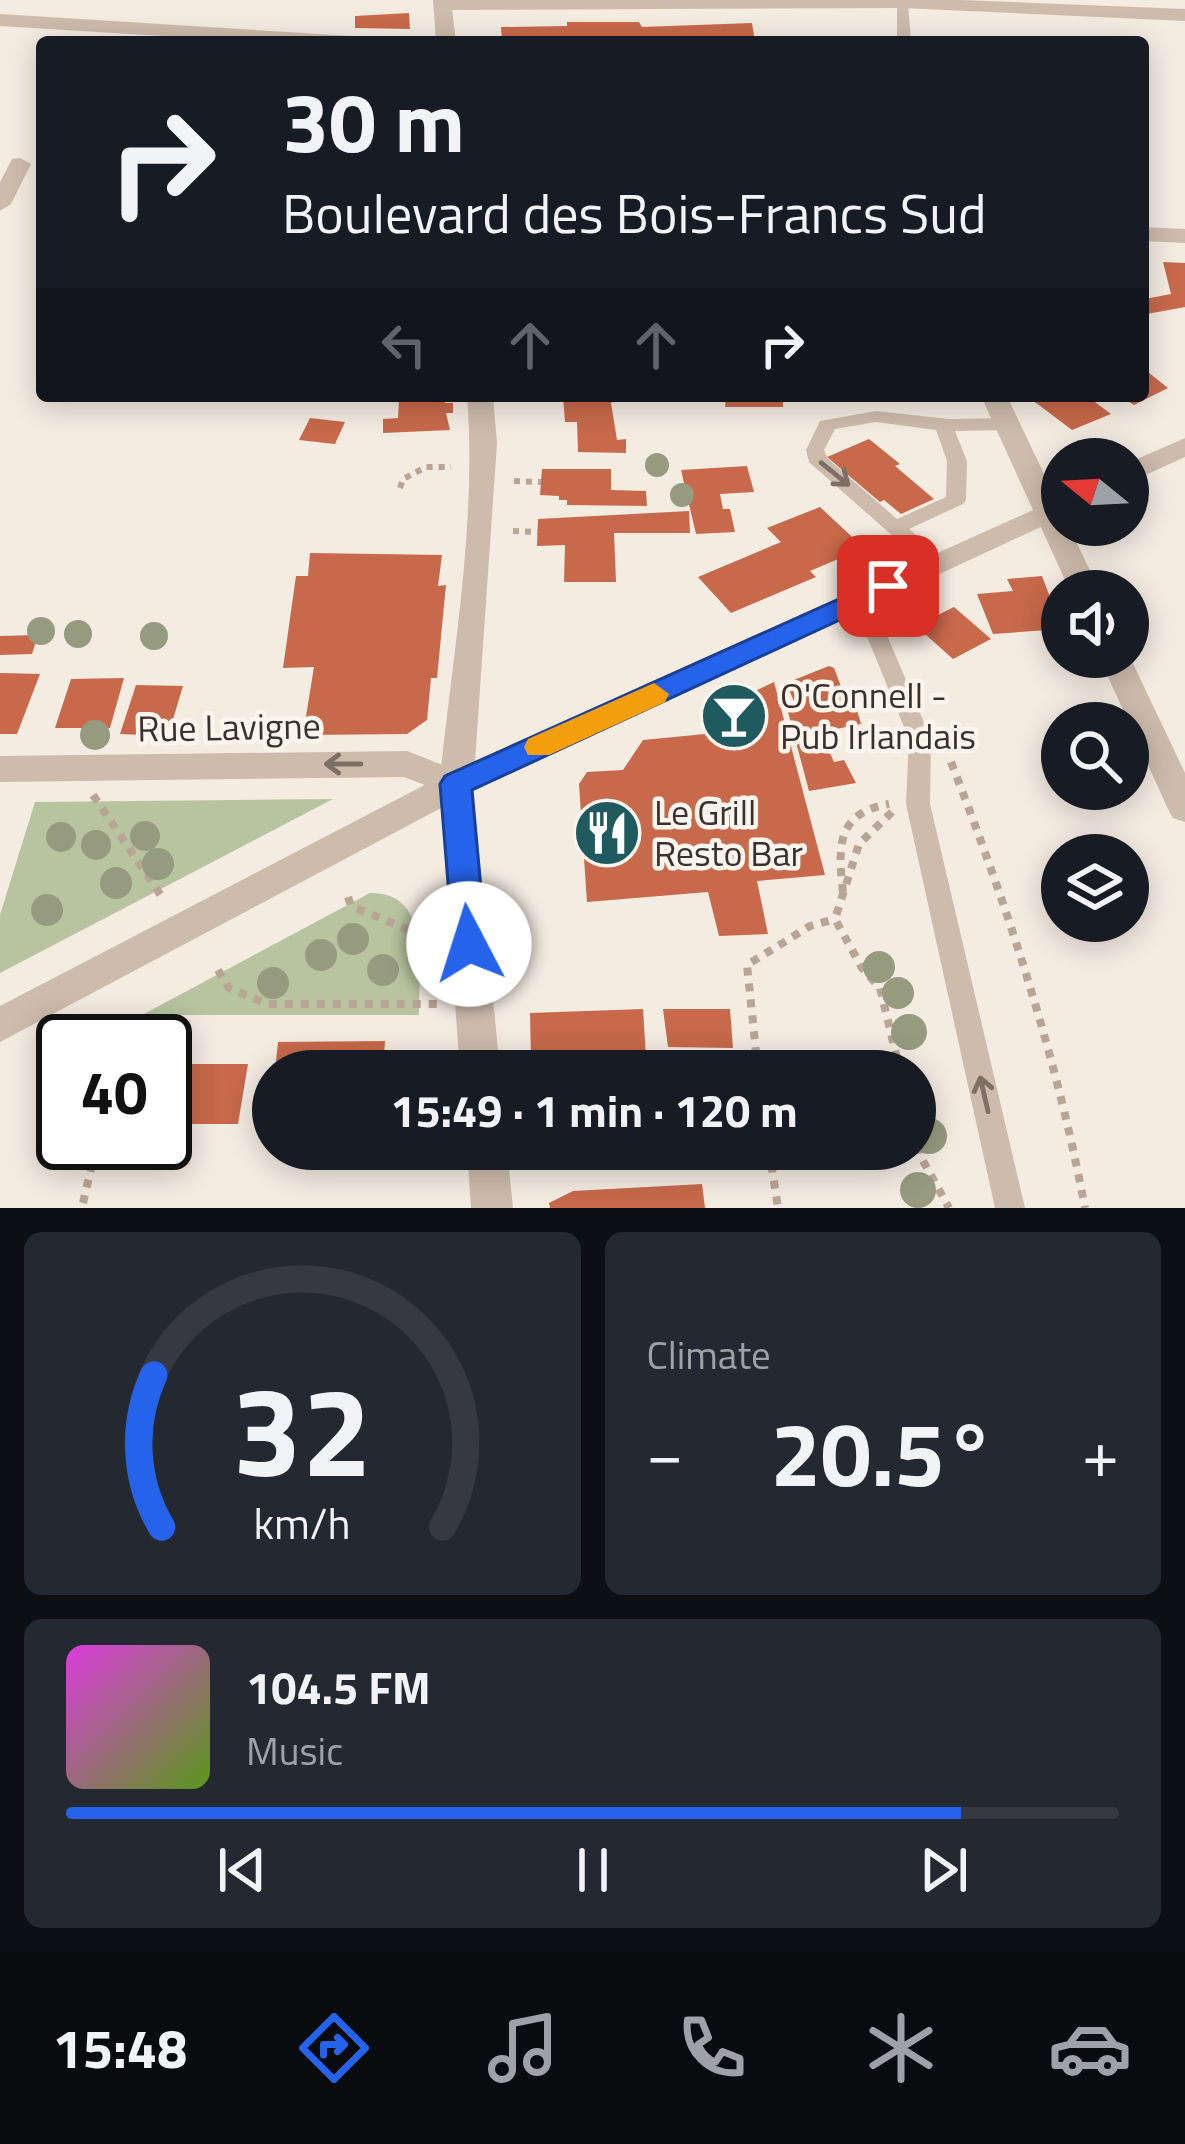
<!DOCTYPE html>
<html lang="en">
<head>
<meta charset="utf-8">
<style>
  :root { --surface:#171b24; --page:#242831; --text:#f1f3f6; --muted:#9ea1a6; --line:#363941; --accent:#2563eb }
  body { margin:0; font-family:"Titillium Web",sans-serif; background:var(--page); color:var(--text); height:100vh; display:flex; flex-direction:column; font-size:45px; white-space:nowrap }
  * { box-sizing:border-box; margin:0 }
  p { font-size:39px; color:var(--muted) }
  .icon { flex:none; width:66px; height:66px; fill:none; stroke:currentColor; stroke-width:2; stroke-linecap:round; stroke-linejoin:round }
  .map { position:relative; height:1208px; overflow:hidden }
  .details { display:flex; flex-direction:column; gap:24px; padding:24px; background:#0d0f14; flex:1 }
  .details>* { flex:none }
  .top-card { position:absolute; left:36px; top:36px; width:1113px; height:366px; border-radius:12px; box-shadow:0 6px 30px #0003; background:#171b24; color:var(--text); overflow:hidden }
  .needle { width:78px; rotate:288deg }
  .buttons { position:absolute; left:1041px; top:438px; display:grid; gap:24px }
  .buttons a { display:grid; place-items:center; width:108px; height:108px; border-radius:50%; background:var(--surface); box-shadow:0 6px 30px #0003; font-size:60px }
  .speed { position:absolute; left:36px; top:1014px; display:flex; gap:24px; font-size:60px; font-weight:700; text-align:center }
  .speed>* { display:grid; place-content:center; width:156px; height:156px; border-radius:50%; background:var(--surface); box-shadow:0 6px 30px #0003; line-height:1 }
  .speed .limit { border:6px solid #111; border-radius:18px; background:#fff; color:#111 }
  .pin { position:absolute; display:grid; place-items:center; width:102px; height:102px; color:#fff; margin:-51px; border-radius:24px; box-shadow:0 6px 18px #0006 }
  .me { position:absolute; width:132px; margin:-66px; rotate:355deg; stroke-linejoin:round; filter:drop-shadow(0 0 9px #0008) }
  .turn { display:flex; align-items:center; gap:42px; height:252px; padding:0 48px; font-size:54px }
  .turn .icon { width:156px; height:156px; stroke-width:2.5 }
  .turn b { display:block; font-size:84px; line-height:102px }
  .lanes { display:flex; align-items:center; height:114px; padding:0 48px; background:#0003; justify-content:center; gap:60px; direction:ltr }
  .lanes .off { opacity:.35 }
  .big { font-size:90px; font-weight:700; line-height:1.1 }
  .details .card { flex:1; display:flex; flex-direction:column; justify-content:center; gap:18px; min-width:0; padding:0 42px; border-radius:18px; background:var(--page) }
  .details .dial { align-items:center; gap:0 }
  .dial svg { height:312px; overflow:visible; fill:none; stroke:var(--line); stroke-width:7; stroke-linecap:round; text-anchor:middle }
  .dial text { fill:var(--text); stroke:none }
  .song { display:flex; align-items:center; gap:36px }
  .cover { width:144px; height:144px; border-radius:18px; background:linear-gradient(135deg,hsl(300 70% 55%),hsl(90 70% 35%)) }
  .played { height:12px; border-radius:6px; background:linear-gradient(90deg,var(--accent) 85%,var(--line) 85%) }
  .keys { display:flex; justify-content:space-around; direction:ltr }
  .heat { display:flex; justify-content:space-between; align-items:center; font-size:66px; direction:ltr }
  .details .tiles { flex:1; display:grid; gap:24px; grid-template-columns:1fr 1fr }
  .card:last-child { grid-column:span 2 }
  .trip { position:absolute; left:252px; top:1050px; width:684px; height:120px; border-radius:60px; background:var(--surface); box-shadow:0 6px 30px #0003; font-weight:700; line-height:120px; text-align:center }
  .tab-bar { display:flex; height:192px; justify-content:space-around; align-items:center; background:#090b0e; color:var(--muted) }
  .tab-bar .icon { width:84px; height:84px }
  .tab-bar .selected { color:var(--accent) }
  .tab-bar b { font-size:54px; color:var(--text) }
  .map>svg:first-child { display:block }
  .green { fill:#b8c4a0 }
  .building { fill:#c8694b }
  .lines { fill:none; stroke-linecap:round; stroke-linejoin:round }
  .path-far1 { stroke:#b9a596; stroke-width:6; stroke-dasharray:6 6; stroke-linecap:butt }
  .path { stroke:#b9a596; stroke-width:8; stroke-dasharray:8 8; stroke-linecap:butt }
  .service { fill:#cdbbac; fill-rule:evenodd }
  .minor { fill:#cdbbac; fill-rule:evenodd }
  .tertiary { fill:#cdbbac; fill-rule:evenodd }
  .tree { fill:#969b7f }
  .oneway { stroke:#7d6f65 }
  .route { fill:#2563eb; stroke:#184099; stroke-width:3 }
  .slow { fill:#f59e0b }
  .labels { text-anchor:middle; stroke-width:9; stroke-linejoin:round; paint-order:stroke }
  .poi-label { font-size:36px; fill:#3b302b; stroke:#fbf5ee; text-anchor:start }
  .street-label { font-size:36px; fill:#3b302b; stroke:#fbf5ee }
</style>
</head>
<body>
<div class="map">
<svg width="1185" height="1208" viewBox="0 0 1185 1208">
  <rect width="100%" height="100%" fill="#f4ebe1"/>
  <!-- green -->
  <g class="green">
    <polygon points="333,799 0,973 0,915 35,802"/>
    <path d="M370,893C433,892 418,971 419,1015H142Z"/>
  </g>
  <!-- building -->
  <g class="building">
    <polygon points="409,13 410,29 355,28 355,16"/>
    <polygon points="567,22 639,22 642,27 752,23 755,42 502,42 501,27 567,26"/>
    <polygon points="1163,262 1185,263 1185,307 1147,314 1145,299 1171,294"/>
    <polygon points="1143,368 1168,388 1134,405 1120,396 1143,396"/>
    <polygon points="563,396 619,396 611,403 617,440 626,439 626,453 578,452 577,422 565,422"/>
    <polygon points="726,396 783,396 783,407 725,407"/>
    <polygon points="1027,396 1087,396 1111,414 1072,430"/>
    <polygon points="445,397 445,403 453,403 453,413 446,413 450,430 383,433 383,419 398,418 399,399"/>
    <polygon points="310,418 345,422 335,444 299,440"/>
    <polygon points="869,439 900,464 895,466 934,499 901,514 884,500 880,502 827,457"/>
    <polygon points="747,466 754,492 720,494 723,509 730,509 735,532 696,534 681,470"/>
    <polygon points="542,469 611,469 611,490 646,491 647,506 567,505 567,500 559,500 559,496 540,495"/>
    <polygon points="820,507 864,548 810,571 816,577 731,613 698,577 781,542 767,528"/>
    <polygon points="689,511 690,533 614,533 616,582 564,582 565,545 537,546 538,519"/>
    <polygon points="310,553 442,555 438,586 446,585 437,678 431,678 427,720 407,734 303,735 314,667 283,668 296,576 308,576"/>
    <polygon points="1042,576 1062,629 993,634 977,594 1013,591 1007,579"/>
    <polygon points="954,607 991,639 953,659 916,626"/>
    <polygon points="38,635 32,654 0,655 0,636"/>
    <polygon points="829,666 834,668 847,702 855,703 861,724 821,732 834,762 844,760 856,783 809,791 787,708 796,706 786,683"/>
    <polygon points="0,673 40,674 17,734 0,734"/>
    <polygon points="124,678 110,728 55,728 71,679"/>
    <polygon points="774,682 825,875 757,881 768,934 719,936 708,892 587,902 579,784 587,772 623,770 643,740 705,734 700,718"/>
    <polygon points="136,685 183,686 168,736 120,734"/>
    <polygon points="643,1009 646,1057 544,1067 531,1058 530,1013"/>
    <polygon points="663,1009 730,1009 733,1048 668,1047"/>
    <polygon points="385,1041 383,1071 275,1071 278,1042"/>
    <polygon points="165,1064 248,1064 238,1124 165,1124"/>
    <polygon points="578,1149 669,1149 669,1162 586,1168"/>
    <polygon points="702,1184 705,1208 550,1208 549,1203 573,1191"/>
  </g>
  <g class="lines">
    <!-- path-far1 -->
    <g class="path-far1">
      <polyline points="514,481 541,482"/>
      <polyline points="400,488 403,479 426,467 451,467"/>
      <polyline points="513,531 538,532"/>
    </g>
    <!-- path -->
    <g class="path">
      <path d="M951,762C1008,908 1056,1054 1085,1208"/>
      <polyline points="93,795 162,897"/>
      <polyline points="892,812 859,844 835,919 862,968 880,988 900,1071"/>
      <path d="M843,892C838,847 836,813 889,804"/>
      <polyline points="348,897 351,906 414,932 434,932"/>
      <polyline points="218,970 229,988 268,1004 442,1004"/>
      <polyline points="119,1041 123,1023"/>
      <polyline points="758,1071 747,965 810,926 835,919"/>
      <polyline points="915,1130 922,1159 949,1208"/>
      <polyline points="769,1149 778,1208"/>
      <polyline points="83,1203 97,1143"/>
    </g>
    <!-- service -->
    <g class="service">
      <polygon points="897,0 908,3 911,42 897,42"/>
      <path d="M876,411L949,419L1007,418L1016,424L1007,430L955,431L967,461L966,500L963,504L909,529L943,558L946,563L943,568H929L809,462L806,450L820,421ZM876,422L936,430L947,461L946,497L897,519L828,459L824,450L835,429Z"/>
      <polygon points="862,593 872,600 931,739 930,804 1025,1208 995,1208 906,804 909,739 852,600"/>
    </g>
    <!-- minor -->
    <g class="minor">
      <polygon points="441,0 961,0 1185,9 1185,21 902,8 443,10 434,5"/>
      <polygon points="0,14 352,36 362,42 261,42 0,26"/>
      <polygon points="20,158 31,164 11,204 0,211 0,182 12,159"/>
      <polygon points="1143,227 1185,229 1185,243 1143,241"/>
      <polygon points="981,396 1007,396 1062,512 1062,525 1068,525 1100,591 1070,591"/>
      <polygon points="1128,653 1185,773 1185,822 1173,818 1168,809 1099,657 1128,657"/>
      <polygon points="407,751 468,775 473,784 468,793 456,797 404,777 0,782 0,756"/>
    </g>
    <!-- tertiary -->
    <g class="tertiary">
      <polygon points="433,0 451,0 456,42 436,42"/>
      <path d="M467,396H493L497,443L475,761L1062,497V517L473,791L500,1071H460L441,808L0,1042V1006L440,777C453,652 477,522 467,396Z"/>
      <polygon points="1185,438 1185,457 1128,483 1128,463"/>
      <polygon points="467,1149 507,1149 513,1208 471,1208"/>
    </g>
  </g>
  <!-- trees -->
  <g class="tree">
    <circle cx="657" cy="465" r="12"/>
    <circle cx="682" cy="495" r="12"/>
    <circle cx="41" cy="631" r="14"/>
    <circle cx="78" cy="634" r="14"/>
    <circle cx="154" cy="636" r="14"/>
    <circle cx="95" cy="735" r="15"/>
    <circle cx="145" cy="836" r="15"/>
    <circle cx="61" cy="837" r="15"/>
    <circle cx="96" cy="845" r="15"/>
    <circle cx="158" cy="864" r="16"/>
    <circle cx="116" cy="883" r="16"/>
    <circle cx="47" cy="910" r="16"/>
    <circle cx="353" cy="939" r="16"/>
    <circle cx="321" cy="955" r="16"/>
    <circle cx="879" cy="967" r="16"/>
    <circle cx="383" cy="970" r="16"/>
    <circle cx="273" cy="983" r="16"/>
    <circle cx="898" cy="993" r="16"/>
    <circle cx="909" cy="1032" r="18"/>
    <circle cx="929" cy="1136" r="18"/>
    <circle cx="918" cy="1190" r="18"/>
  </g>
  <!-- one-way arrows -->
  <defs><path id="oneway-shaft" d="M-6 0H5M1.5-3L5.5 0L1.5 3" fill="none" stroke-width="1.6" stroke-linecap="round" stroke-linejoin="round" transform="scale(3)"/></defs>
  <g class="oneway">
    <use href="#oneway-shaft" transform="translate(835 474) rotate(39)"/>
    <use href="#oneway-shaft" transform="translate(343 764) rotate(180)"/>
    <use href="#oneway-shaft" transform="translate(984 1094) rotate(-103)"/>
  </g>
  <!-- route -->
  <polygon class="route" points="888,577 898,580 901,586 898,593 472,790 486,944 481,954 469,958 457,954 453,944 440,784 445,776"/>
  <!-- slow -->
  <polygon class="slow" points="654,683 669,694 665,702 549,755 528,755 524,747 528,739"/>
  <!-- icons -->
  <defs>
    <g id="bar-disc" transform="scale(3.45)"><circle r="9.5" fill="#1f5a5e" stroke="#fbf5ee"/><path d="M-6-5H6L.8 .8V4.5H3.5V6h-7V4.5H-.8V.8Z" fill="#fff"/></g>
    <g id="restaurant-disc" transform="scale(3.45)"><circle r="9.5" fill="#1f5a5e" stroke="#fbf5ee"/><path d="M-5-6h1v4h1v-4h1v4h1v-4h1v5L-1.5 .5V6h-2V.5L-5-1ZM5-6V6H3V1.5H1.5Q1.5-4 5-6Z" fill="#fff"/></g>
  </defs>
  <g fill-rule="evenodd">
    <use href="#bar-disc" x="734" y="716"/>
    <use href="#restaurant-disc" x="607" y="833"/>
  </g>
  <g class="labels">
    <!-- poi labels -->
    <g class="poi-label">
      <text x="780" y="708">O'Connell -<tspan x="780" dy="41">Pub Irlandais</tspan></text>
      <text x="654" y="825">Le Grill<tspan x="654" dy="41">Resto Bar</tspan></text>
    </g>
    <!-- street labels -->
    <g class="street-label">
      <text transform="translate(229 727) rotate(-1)" y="13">Rue Lavigne</text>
    </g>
  </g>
</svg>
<div class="buttons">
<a><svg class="needle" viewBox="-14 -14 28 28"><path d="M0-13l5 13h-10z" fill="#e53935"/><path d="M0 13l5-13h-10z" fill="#9ea1a6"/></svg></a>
<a><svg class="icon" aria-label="sound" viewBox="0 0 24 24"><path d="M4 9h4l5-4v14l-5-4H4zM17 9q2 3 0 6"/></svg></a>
<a><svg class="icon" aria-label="search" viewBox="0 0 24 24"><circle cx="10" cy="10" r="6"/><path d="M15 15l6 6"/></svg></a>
<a><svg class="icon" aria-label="layers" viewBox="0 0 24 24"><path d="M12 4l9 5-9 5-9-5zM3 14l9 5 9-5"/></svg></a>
</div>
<div class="speed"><div class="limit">40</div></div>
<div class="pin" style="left:888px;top:586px;background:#d93025"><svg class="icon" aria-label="arrive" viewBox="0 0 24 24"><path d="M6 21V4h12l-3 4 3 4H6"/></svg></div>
<svg class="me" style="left:469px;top:944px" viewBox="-20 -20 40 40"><circle r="19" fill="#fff"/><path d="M0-13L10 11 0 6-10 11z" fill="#2563eb"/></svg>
<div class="trip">15:49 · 1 min · 120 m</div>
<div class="top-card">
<div class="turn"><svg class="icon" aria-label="right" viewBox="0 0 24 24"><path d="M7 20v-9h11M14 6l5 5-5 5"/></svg><div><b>30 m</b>Boulevard des Bois-Francs Sud</div></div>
<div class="lanes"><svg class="icon off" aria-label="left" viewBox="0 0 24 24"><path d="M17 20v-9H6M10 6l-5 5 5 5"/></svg><svg class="icon off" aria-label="ahead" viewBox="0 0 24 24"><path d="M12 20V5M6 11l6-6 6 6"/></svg><svg class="icon off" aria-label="ahead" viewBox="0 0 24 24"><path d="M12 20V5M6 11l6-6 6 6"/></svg><svg class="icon" aria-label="right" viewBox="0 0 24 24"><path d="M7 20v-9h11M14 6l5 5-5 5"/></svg></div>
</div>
</div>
<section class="details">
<div class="tiles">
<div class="card dial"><svg viewBox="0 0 100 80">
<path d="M14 69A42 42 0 1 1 86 69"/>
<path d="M14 69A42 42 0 0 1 12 30" stroke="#2563eb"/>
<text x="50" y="56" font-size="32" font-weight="700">32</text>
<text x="50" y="72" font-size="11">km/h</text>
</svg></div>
<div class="card"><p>Climate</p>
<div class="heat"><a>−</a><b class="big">20.5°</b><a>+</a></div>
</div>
<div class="card">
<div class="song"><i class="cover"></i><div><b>104.5 FM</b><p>Music</p></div></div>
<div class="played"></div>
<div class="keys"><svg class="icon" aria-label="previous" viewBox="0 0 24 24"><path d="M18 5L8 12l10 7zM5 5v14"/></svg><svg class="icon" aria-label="pause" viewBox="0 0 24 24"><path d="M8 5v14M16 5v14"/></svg><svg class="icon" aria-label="next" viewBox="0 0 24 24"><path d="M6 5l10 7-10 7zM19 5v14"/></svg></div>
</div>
</div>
</section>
<nav class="tab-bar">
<b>15:48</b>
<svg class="icon selected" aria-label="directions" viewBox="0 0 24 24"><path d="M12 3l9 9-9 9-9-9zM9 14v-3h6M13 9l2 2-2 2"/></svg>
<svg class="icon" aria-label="music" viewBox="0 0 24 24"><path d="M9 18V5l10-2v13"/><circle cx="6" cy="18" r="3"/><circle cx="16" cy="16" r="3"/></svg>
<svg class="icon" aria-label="phone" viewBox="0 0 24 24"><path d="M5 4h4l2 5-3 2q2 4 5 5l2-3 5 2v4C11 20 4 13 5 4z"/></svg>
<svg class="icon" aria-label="climate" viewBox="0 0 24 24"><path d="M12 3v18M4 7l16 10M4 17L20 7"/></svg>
<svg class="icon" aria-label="car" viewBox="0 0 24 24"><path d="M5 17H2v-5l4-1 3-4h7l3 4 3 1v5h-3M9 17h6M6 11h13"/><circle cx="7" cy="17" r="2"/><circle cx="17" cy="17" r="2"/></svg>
</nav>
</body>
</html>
